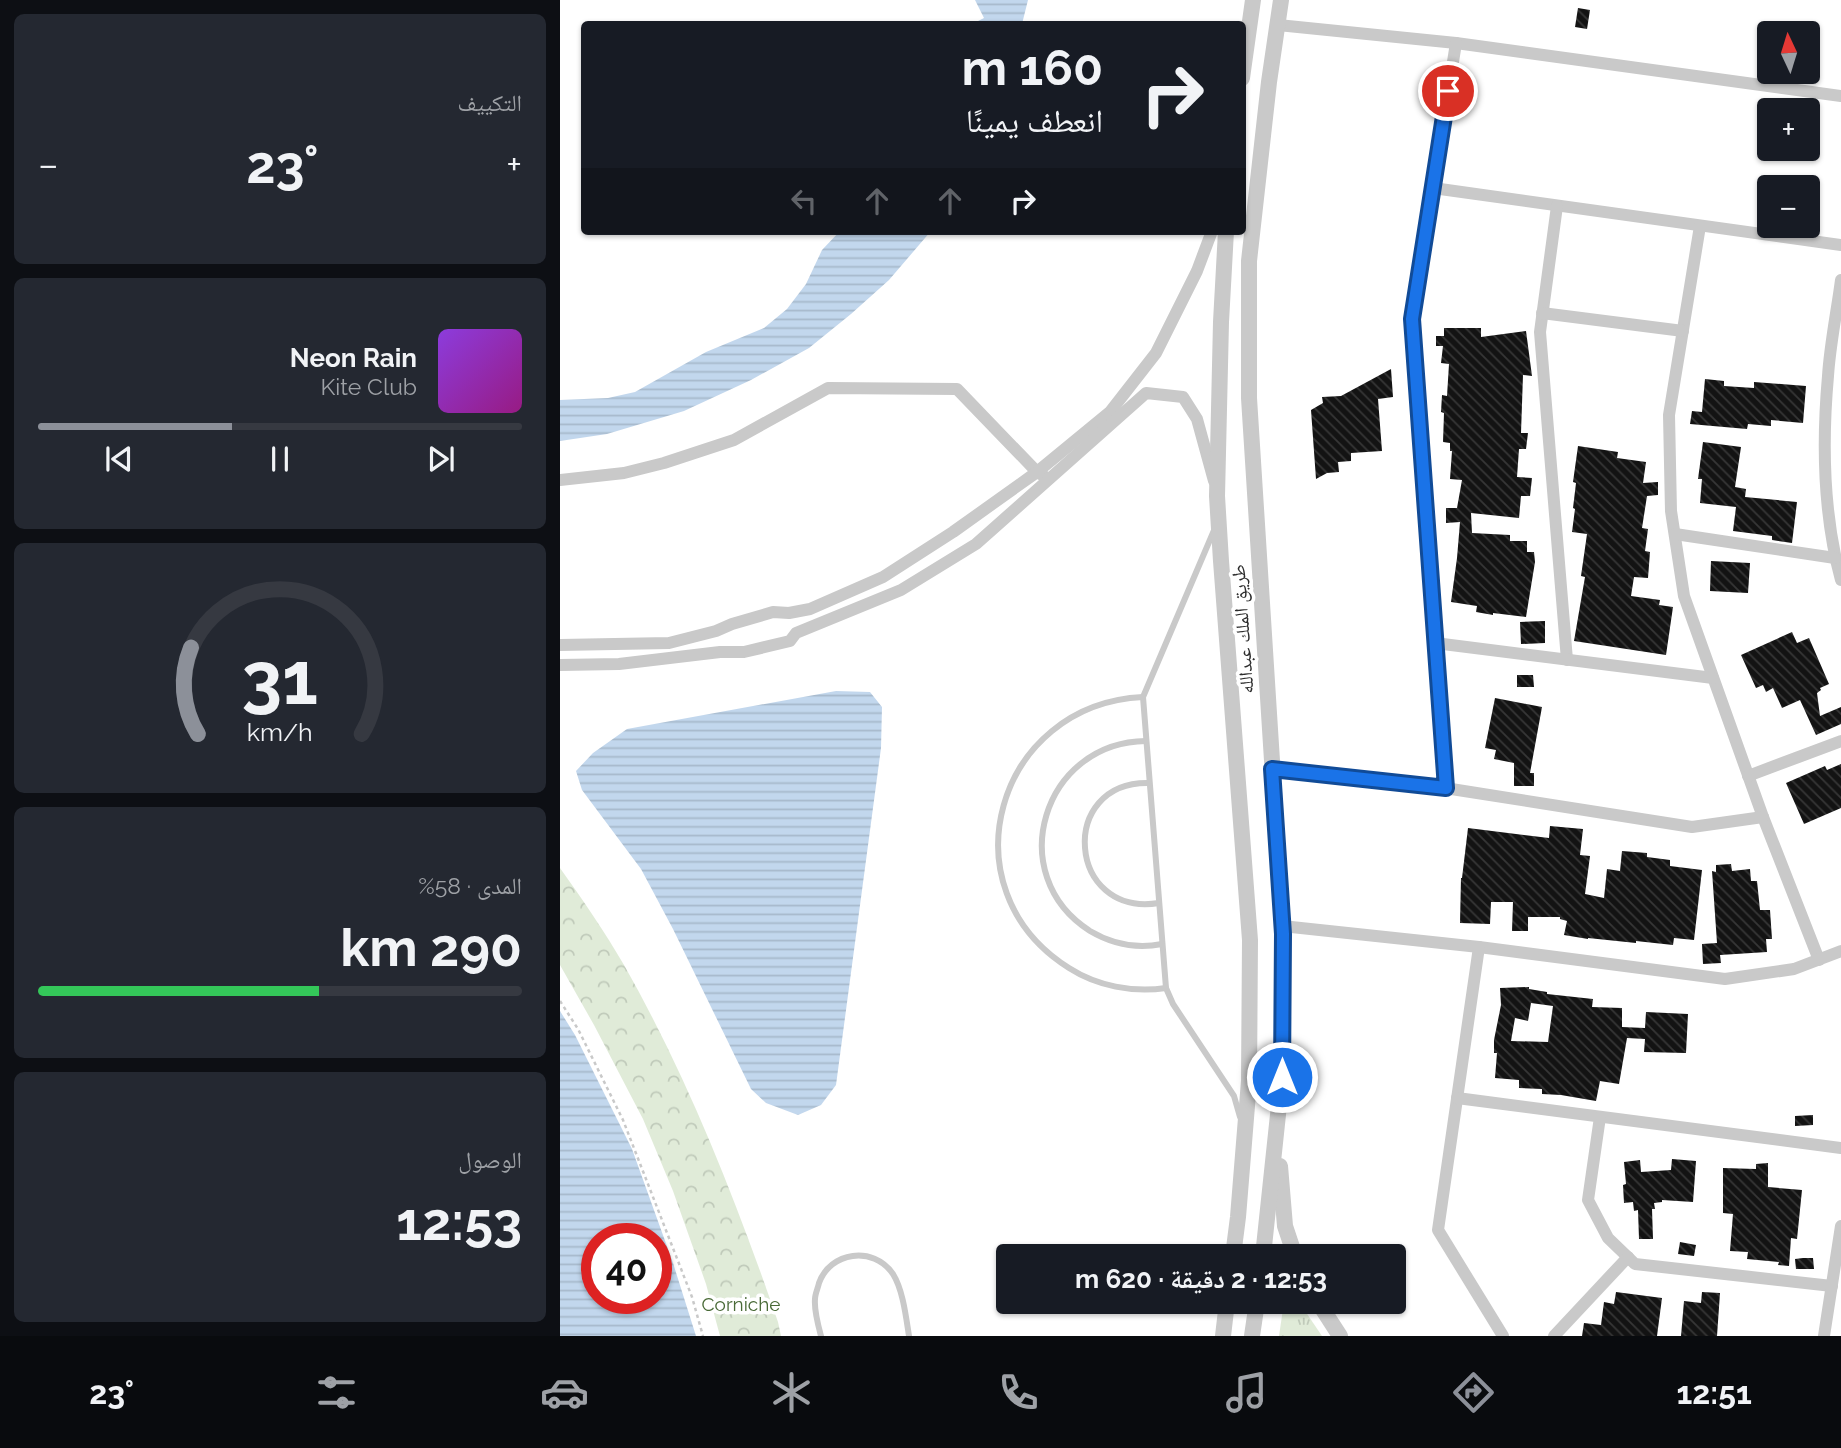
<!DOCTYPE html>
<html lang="ar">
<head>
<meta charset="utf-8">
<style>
  :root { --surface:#171b24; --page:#242831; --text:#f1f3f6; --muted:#9ea1a6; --line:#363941; --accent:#8c9099 }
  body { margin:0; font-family:Raleway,"Noto Naskh Arabic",sans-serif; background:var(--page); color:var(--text); direction:rtl; height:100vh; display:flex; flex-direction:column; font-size:26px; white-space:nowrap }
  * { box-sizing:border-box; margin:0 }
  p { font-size:23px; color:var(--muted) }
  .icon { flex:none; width:38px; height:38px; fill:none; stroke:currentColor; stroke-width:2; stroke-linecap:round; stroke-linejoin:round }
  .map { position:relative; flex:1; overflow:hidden; direction:ltr }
  .panel { display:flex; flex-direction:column; gap:14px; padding:14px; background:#0d0f14; width:560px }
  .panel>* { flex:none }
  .top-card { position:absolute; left:21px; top:21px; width:665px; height:214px; border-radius:7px; box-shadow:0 2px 5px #0004; direction:rtl; background:#171b24; color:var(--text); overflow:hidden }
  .needle { width:46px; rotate:356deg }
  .tools { position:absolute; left:1197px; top:21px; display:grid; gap:14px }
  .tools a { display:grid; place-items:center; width:63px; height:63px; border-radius:7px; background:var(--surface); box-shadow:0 2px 5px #0004; font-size:35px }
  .speed { position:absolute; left:21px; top:1223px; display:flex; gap:14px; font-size:35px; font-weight:700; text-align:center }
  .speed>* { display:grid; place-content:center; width:91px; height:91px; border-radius:50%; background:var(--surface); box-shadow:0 2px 5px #0004; line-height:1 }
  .speed .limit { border:10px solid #d22; background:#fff; color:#111 }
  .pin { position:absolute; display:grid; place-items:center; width:60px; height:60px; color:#fff; margin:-30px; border:4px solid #fff; border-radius:50%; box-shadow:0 2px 7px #0007 }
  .me { position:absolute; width:77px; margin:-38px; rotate:0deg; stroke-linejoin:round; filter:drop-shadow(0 0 5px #0008) }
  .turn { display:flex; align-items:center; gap:24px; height:147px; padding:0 28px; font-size:32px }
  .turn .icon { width:91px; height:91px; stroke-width:2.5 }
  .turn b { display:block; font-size:49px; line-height:60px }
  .lanes { display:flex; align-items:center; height:66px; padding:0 28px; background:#0003; justify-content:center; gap:35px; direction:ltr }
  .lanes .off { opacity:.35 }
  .big { font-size:52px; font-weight:700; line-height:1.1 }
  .panel .tile { flex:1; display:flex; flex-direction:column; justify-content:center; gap:10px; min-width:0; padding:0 24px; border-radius:10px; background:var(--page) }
  .panel .dial { align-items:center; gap:0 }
  .dial svg { height:182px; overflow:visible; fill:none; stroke:var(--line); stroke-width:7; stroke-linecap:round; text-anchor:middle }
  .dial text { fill:var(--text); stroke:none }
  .song { display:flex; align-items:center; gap:21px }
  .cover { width:84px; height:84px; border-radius:10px; background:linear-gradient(135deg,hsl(270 70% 55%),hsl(310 70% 35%)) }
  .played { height:7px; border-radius:4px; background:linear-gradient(90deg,var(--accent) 40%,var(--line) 40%) }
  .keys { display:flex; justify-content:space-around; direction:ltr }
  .heat { display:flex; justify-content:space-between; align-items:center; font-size:38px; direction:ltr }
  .charge { height:10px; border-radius:5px; background:linear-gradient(90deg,#34c759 58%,var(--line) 0) }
  .trip { position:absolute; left:436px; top:1244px; width:410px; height:70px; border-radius:7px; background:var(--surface); box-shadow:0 2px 5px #0004; font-weight:700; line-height:70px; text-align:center; direction:rtl }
  .menu { display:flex; height:112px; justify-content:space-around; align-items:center; background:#090b0e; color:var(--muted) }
  .menu .icon { width:49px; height:49px }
  .menu .active { color:var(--accent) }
  .menu b { font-size:32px; color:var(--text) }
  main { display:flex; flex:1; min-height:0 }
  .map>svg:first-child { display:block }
  .grass { fill:url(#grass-tufts) }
  .park { fill:url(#park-crowns) }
  .water { fill:url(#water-rules); fill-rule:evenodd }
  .building { fill:url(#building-back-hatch); fill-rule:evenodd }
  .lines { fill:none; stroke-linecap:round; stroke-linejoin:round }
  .path { stroke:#c9c9c9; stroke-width:2.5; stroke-dasharray:3.5 3.5; stroke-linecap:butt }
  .service { stroke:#c9c9c9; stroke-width:6 }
  .minor { stroke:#c9c9c9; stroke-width:12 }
  .tertiary { stroke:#c9c9c9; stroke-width:16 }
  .route-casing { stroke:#114b97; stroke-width:18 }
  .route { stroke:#1a73e8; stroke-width:12 }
  .labels { text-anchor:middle; stroke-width:7; stroke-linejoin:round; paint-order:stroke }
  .street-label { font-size:19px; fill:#2c2c2c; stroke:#fff }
  .park-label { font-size:19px; fill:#496a37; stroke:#fff }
</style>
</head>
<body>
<main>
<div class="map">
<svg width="1281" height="1336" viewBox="0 0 1281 1336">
  <defs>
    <pattern id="grass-tufts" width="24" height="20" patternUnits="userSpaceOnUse" patternTransform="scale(1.75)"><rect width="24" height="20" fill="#e0ebd8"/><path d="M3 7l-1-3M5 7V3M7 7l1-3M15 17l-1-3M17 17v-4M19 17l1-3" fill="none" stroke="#c0caba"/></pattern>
    <pattern id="park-crowns" width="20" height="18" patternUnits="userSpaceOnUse" patternTransform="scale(1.75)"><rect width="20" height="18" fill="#e0ebd8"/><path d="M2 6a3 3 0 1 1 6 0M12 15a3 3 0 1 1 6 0" fill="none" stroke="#c0caba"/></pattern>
    <pattern id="water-rules" width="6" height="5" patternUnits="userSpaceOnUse" patternTransform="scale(1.75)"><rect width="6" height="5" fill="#c2d7ed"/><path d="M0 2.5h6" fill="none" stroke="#a7b9cb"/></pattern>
    <pattern id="building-back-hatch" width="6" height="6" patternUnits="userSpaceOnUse" patternTransform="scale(1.75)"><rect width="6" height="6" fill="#131313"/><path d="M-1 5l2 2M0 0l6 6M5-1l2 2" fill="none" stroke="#363636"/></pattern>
  </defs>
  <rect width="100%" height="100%" fill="#fff"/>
  <!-- grass -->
  <polygon class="grass" points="724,1302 739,1302 762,1336 719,1336"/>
  <!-- park -->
  <path class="park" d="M0,868C22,899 45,932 64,965C128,1078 176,1200 218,1322L221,1336H160L146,1284L113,1191L83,1119L34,1025L0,965Z"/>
  <!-- water -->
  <g class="water">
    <polygon points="415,0 468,0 462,24 412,24 424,18"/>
    <polygon points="280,231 371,231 329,280 291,314 249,348 191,380 124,411 47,434 0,441 0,400 48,398 75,392 146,352 204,328 227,309 246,284 262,250"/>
    <polygon points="276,691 310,692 322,707 321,748 276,1085 261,1105 238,1115 206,1103 191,1089 113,929 81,869 22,790 16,771 33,753 67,729"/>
    <path d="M0,1011L15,1035L72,1149L113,1263L136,1336H0ZM37,1239H96V1298H37Z"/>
  </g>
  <!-- building -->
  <g class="building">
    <polygon points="1018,8 1030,10 1027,29 1015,27"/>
    <polygon points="884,328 921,328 921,337 966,331 972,376 963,375 961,433 968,433 966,449 959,449 957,477 972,478 970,496 961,496 959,518 911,513 912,533 950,535 950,541 967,541 967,552 974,552 975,562 966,617 933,613 933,615 916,612 917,606 891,602 897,558 900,522 886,523 886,508 897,508 902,480 890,479 892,451 890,451 890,443 883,442 884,413 881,412 882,395 887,396 889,364 881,363 883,346 876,346 876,336 884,336"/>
    <polygon points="831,369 833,397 818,399 822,451 791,453 791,461 778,462 779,472 767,473 756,479 751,410 763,403 762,397 781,396"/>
    <polygon points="1145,379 1164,381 1164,386 1194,388 1194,382 1246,386 1243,423 1211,420 1211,426 1188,424 1187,429 1130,424 1132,411 1142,412"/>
    <polygon points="1143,442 1181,447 1175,487 1186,489 1185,497 1237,502 1232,543 1212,540 1212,536 1173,531 1176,507 1140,503 1142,479 1138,479"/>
    <polygon points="1018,446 1058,452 1057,458 1086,462 1083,483 1098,482 1098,495 1087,496 1082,528 1088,529 1085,551 1090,552 1088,578 1074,577 1071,596 1100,600 1099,605 1113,607 1106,655 1014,641 1025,577 1021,576 1027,534 1012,532 1015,509 1013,508 1016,483 1013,482"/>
    <polygon points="1151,561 1190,563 1188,593 1150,591"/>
    <polygon points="985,621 985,643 961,644 960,622"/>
    <polygon points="1232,632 1237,643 1249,638 1269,684 1260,688 1261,690 1257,693 1260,716 1281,707 1281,724 1256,735 1240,700 1222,708 1213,688 1206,692 1203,685 1196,688 1181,655"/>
    <polygon points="957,675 973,675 974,687 957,687"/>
    <polygon points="935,698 982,707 970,773 974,773 974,786 954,786 954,763 934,759 936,750 925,748"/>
    <polygon points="1281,764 1281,808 1244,824 1226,783 1265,766 1267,770"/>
    <polygon points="990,826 1023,829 1020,855 1030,856 1025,894 1044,898 1047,869 1060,871 1062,851 1087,853 1087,857 1110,860 1110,866 1142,870 1134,940 1114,938 1113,945 1076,941 1076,943 1028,938 1028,939 1004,935 1007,921 1000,919 1000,917 968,917 968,931 952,931 953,902 931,902 930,924 900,923 901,878 902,878 908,828 989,838"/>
    <polygon points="1171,864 1172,871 1190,869 1191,881 1197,881 1200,910 1210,910 1212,939 1206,939 1207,952 1160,955 1161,963 1143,964 1142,944 1157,943 1152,871 1156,872 1156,865"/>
    <path d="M969,987V989L987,992V994L1033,999L1032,1007L1062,1008V1027L1085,1028L1086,1012L1128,1014L1126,1053L1084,1052L1085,1039L1067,1038L1059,1084L1040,1081L1036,1101L1001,1095L982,1094V1089L959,1088V1080L935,1078L937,1053H934V1040L941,1005L940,988ZM971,1003L993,1006L988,1042L951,1041L955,1018L968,1021Z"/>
    <polygon points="1253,1115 1253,1125 1235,1126 1235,1116"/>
    <polygon points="1112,1159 1136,1161 1133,1202 1102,1200 1102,1202 1094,1203 1095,1209 1092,1209 1093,1239 1079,1239 1078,1210 1074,1211 1073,1202 1064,1203 1063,1185 1066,1184 1064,1162 1080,1160 1081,1172 1111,1170"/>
    <polygon points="1208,1163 1208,1187 1242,1190 1237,1239 1231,1238 1229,1266 1218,1265 1219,1262 1187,1259 1188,1252 1170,1251 1173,1214 1163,1213 1163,1168 1196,1169 1196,1164"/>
    <polygon points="1120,1242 1136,1245 1134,1256 1118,1254"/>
    <polygon points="1243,1258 1253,1258 1254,1269 1236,1269 1235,1259"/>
    <polygon points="1056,1292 1102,1298 1097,1336 1022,1336 1024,1323 1041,1325 1044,1302 1054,1304"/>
    <polygon points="1142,1292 1160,1293 1157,1336 1121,1336 1124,1301 1141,1303"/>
  </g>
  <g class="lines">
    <!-- path -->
    <polyline class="path" points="0,1001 18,1029 63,1120 132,1297 143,1336"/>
    <!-- service -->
    <g class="service">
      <polyline points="655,528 583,697 606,988 613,1004 674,1096 680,1117"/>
      <path d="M583,697C436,704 383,889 509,968C537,986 573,993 606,988"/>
      <path d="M586,741C483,742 442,875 530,931C552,944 577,949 602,944"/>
      <path d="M589,783C497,781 507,918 599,903"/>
      <path d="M261,1336C258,1325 254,1310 255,1299C255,1294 258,1288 259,1283C270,1252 313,1245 333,1274C343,1290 346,1317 349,1336"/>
    </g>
    <!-- minor -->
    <g class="minor">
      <polyline points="718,25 896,43 1281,96"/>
      <polyline points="873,188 1281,245"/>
      <polyline points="997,206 980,332 1007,660"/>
      <polyline points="1140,226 1109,415 1111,511 1124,596 1203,817 1259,960"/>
      <path d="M1281,280C1277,311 1270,344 1268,376C1262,443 1263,514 1281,580"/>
      <polyline points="982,313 1123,331"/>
      <polyline points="0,480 64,473 104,463 174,440 268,388 397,389 477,472 484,476"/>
      <polyline points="1115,534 1275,558"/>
      <polyline points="875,643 1153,678"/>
      <polyline points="0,645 109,643 156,631 172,624 213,612 229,613 250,609 323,577 393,532 477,472 550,412 596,353 637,271 652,231"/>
      <polyline points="0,665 59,664 160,652 184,652 230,641 236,633 341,590 416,544 586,393 623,397 637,419 654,481"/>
      <polyline points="712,769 885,788 1132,827 1203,817"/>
      <polyline points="1188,776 1281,741"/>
      <polyline points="885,788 852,319 896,43"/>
      <polyline points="722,926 919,947 1165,979 1234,969 1281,951"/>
      <polyline points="919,947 878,1230 943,1336"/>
      <polyline points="897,1098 1281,1148"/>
      <polyline points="1040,1117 1028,1200 1048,1238 1075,1264 1272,1286"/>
      <polyline points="994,1336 1068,1257"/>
      <polyline points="1264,1336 1281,1226"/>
    </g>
    <!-- tertiary -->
    <g class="tertiary">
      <polyline points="682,78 693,0"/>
      <polyline points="666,231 661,322 657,496 661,561 690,940 689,1081 678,1217 673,1256"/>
      <polyline points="720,1166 725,1226 735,1256"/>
      <polyline points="703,1256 722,1077 723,934 689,398 689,261 709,82 721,0"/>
      <polyline points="758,1302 780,1336"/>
      <polyline points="663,1336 667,1302"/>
      <polyline points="692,1336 697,1302"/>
    </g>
  </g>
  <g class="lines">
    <!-- route casing -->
    <g class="route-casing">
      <polyline id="route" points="722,1077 723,934 712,769 886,788 852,319 888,91"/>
    </g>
    <!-- route -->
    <use href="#route" class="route"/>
  </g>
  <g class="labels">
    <!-- street labels -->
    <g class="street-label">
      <text transform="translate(682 629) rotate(-94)" y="7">طريق الملك عبدالله</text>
    </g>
    <!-- park labels -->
    <g class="park-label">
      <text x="181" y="1311">Corniche</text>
    </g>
  </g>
</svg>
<div class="tools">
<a><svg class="needle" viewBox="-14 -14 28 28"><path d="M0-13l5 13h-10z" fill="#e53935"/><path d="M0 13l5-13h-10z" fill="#9ea1a6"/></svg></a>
<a>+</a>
<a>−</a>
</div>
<div class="speed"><div class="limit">40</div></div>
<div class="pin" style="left:888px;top:91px;background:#d93025"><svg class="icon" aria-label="arrive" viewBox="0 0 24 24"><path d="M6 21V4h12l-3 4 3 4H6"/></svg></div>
<svg class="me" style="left:722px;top:1077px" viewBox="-20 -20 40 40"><circle r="17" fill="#1a73e8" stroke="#fff" stroke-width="3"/><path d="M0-11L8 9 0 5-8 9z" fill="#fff"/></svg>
<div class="trip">12:53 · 2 دقيقة · 620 m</div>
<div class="top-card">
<div class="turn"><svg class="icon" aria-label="right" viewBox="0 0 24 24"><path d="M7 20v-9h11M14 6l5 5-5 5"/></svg><div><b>160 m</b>انعطف يمينًا</div></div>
<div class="lanes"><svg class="icon off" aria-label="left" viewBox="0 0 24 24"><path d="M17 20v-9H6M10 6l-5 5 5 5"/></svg><svg class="icon off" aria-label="ahead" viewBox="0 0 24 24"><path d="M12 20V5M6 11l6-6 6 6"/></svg><svg class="icon off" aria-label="ahead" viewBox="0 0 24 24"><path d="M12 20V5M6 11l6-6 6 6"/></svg><svg class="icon" aria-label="right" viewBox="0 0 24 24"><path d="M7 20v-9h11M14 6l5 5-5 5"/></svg></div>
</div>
</div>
<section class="panel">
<div class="tile"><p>التكييف</p>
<div class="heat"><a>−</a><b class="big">23°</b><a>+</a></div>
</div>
<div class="tile">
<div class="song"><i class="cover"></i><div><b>Neon Rain</b><p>Kite Club</p></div></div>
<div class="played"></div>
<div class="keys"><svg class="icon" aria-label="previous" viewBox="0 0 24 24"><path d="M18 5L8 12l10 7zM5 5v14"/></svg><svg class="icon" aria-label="pause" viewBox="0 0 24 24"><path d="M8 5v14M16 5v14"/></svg><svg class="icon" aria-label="next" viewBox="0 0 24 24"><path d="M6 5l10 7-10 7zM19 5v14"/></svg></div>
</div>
<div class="tile dial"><svg viewBox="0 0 100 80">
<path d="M14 69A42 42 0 1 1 86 69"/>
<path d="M14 69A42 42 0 0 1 11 31" stroke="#8c9099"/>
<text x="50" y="56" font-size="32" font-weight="700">31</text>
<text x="50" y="72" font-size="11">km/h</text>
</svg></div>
<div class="tile"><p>المدى · 58%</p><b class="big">290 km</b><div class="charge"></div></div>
<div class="tile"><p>الوصول</p><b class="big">12:53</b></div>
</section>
</main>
<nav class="menu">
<b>12:51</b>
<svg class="icon active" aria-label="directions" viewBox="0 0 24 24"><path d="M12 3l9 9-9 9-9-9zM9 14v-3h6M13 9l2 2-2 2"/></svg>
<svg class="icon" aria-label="music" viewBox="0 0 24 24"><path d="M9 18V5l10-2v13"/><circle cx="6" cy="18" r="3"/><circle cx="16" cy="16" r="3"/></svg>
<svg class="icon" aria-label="phone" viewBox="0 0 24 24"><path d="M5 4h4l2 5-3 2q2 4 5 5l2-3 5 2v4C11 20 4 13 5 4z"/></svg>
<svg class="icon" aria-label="climate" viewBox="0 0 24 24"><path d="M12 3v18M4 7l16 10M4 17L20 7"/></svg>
<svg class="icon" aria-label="car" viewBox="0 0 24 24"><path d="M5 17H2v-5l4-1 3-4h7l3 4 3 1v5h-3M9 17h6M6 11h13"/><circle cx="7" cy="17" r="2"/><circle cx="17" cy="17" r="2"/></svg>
<svg class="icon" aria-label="filters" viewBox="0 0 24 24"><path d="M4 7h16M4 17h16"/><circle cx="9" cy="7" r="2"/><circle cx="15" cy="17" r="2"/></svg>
<b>23°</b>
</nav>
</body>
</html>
